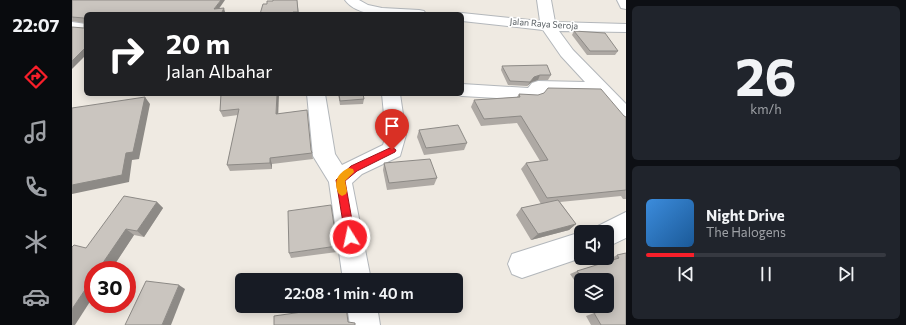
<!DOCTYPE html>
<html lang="en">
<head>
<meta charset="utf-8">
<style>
  :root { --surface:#171b24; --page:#20242c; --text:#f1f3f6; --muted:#9ea1a6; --line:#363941; --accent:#f81f2a }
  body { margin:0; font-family:Commissioner,sans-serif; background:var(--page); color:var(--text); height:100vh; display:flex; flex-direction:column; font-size:15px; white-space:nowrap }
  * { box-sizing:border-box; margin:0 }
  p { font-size:13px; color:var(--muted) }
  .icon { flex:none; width:22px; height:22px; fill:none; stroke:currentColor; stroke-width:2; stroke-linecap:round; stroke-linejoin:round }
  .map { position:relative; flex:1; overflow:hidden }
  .side { display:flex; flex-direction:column; gap:6px; padding:6px; background:#0d0f14; width:280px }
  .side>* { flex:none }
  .guide { position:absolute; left:12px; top:12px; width:380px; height:84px; border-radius:6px; box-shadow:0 2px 10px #0003; background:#202124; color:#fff; overflow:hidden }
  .controls { position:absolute; left:502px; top:225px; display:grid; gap:8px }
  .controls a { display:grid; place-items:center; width:40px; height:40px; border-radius:6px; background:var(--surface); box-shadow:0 2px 10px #0003; font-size:20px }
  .speed { position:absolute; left:12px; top:261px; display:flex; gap:8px; font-size:20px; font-weight:700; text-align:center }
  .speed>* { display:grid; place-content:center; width:52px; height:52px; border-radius:50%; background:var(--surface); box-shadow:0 2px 10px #0003; line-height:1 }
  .speed .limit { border:6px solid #d22; background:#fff; color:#111 }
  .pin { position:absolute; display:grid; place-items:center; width:34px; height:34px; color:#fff; margin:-41px -17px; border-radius:50% 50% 50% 0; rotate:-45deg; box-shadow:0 0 4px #0007 }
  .pin .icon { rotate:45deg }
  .me { position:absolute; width:44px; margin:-22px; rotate:350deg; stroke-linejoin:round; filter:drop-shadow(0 0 3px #0008) }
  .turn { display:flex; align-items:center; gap:14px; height:84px; padding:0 16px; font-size:18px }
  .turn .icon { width:52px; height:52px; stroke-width:2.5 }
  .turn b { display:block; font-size:28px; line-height:34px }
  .side .tile { flex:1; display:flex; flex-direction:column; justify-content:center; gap:6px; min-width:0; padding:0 14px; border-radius:6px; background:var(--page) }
  .side .dial { align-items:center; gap:0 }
  .dial b { font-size:52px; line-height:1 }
  .song { display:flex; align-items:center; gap:12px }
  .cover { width:48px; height:48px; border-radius:6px; background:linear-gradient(135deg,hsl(210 70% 55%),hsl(210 70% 35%)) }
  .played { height:4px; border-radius:2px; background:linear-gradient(90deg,var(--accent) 20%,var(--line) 20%) }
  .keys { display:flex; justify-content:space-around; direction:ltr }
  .trip { position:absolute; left:163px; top:273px; width:228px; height:40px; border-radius:6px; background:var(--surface); box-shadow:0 2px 10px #0003; font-weight:600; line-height:40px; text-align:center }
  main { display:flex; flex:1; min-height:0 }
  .tabs { display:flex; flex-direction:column; width:72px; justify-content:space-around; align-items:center; background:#090b0e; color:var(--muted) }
  .tabs .icon { width:28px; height:28px }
  .tabs .on { color:var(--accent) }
  .tabs b { font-size:18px; color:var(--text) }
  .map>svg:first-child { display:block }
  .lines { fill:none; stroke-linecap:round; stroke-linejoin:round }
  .minor-casing { stroke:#b3b7bb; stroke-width:2 }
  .minor { fill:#fff; fill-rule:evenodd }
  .wall { fill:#aea9a4 }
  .shaded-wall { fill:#8d8a86 }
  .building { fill:#cac5bf; stroke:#8d8a86 }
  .route { fill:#f81f2a; stroke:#a1141b }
  .slow { fill:#f59e0b }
  .labels { text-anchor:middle; stroke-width:3.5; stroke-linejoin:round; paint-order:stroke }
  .far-street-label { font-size:9px; fill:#5a6064; stroke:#fff }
</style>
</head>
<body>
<main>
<nav class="tabs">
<b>22:07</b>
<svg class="icon on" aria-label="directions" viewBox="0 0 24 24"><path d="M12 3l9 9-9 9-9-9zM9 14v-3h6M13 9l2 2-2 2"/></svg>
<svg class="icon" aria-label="music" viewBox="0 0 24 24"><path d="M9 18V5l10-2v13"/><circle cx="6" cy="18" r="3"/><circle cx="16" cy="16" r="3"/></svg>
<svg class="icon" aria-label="phone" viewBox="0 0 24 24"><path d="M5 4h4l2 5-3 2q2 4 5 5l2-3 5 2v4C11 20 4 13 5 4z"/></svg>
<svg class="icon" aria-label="climate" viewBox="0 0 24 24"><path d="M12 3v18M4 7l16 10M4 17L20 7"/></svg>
<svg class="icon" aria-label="car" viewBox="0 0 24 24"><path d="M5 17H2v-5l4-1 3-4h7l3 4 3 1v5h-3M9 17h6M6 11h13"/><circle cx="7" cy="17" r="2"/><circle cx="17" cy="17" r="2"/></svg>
</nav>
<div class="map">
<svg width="554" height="325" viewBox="0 0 554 325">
  <rect width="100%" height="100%" fill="#efeae2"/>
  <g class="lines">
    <!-- minor casing -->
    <g class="minor-casing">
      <g id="minor">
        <path d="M273,0H287L296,5L310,8L347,10L352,11L354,14C331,14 288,21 273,0Z"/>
        <polygon points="465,0 479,0 483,22 554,24 554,32 487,31 501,50 554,104 554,124 547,122 524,94 471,93 467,98 461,100 390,96 384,94 390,94 390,84 456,88 460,83 466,81 513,82 489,56 471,30 390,21 390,14 385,14 390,13 468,21"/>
        <polygon points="545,0 554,0 554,9 549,8"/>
        <polygon points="0,22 14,24 14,32 0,30"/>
        <polygon points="235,94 253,94 263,154 270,165 311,145 314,135 310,94 328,94 334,135 328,156 290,174 280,183 299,280 271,280 257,182 241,156"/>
        <polygon points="554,212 554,238 535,247 535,232 523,232 526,226"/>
        <polygon points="509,232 509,258 450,278 440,274 436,264 440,254"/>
        <polygon points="275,306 305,306 308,325 278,325"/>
      </g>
    </g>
    <!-- minor -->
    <use href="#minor" class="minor"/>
  </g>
  <!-- wall -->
  <g class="wall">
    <polygon points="0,0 147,8 153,12 153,14 14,14 14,55 12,28 12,23 0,21"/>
    <polygon points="225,0 227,14 188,14"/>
    <polygon points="502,31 546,51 543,55 515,55 500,35"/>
    <polygon points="430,66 479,75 476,80 466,80 460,82 455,86 436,85 429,70"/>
    <polygon points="149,94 206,114 235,110 239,151 240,153 241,159 200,164 200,169 158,171 155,165 166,115 151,117 148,111"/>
    <polygon points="266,94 291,94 292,99 291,104 268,105"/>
    <polygon points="447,94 554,117 554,199 551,199 549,196 488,202 504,224 497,230 459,240 444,215 449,208 469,204 449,169 454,163 468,161 445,123 409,126 399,107 402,100 445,97"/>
    <polygon points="347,130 395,143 392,150 352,155 345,137"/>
    <polygon points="312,163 365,178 362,185 315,190 311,170"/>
    <polygon points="85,202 91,208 72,237 62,235 39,270 21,270 14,248"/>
    <polygon points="265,246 265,252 219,258 217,253"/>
    <polygon points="554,253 554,325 519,325 514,316 525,312 520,306 535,306 535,280 509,280 509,290 498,274 505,271 539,261 538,259 545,255"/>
  </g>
  <!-- shaded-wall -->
  <g class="shaded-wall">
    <polygon points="149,0 153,0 144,13 142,9"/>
    <polygon points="152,8 153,12 153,14 149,14"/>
    <polygon points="14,47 14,55 0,69 0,61"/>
    <polygon points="468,75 466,80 460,82 455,86 458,82 462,77"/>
    <polygon points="205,94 207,94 206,120 204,114"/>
    <polygon points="73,97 78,104 67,159 60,160 57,182 0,194 0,185 54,153"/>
    <polygon points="198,158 200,164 200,169 198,163"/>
    <polygon points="85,202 91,208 72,237 65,231"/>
    <polygon points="504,224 497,230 459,240 466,234"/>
    <polygon points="54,229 62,235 39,270 26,270"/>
    <polygon points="21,278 21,297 3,325 0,325 0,309"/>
    <polygon points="107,285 113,289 99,325 90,325"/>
  </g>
  <!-- building -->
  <g class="building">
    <polygon points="0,0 149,0 142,9 152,8 149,14 14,14 14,47 0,61 0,27 12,28 12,18 0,17"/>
    <polygon points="201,0 225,0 226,12 221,12 221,14 188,14 191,4 195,4 195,1 201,1"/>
    <polygon points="502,31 533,33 546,51 518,51"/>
    <polygon points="475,65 479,75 468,75 462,77 458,82 438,81 430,66"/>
    <polygon points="476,88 529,89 552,116 554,117 554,190 475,198 454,163 476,160 449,116 412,119 402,100 448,97 447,94 466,95 472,93"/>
    <polygon points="149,94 205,94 204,114 235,110 239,150 240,153 198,158 198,163 155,165 167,109 148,111"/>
    <polygon points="267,94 291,94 292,99 268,101"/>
    <polygon points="73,97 61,152 54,153 50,175 0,185 0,108"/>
    <polygon points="386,125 395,143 354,148 347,130"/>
    <polygon points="358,159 365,178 317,183 312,163"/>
    <polygon points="52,196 85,202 65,231 54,229 26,270 21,270 21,278 0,309 0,247 2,245 14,248"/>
    <polygon points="486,200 504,224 466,234 449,208"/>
    <polygon points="259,205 265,246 217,253 216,211"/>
    <polygon points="554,253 554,325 529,325 522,313 533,311 530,306 535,306 535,280 512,280 505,271 547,258 545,255"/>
    <polygon points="74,281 107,285 90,325 53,325"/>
    <polygon points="244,306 274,306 276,322 283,323 283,325 202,325 202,316 244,310"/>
  </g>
  <!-- route -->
  <polygon class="route" points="320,147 324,150 323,152 285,171 273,181 283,237 282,241 278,242 274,241 264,180 279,166"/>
  <!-- slow -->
  <path class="slow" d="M277,168L281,169L282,172L273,181L275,191L274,194L270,196L267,194C261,183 265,173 277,168Z"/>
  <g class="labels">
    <!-- far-street labels -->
    <g class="far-street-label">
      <text transform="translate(472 24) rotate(4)" y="3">Jalan Raya Seroja</text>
    </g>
  </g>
</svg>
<div class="controls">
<a><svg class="icon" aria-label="sound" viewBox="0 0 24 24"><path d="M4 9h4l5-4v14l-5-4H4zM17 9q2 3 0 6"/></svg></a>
<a><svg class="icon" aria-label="layers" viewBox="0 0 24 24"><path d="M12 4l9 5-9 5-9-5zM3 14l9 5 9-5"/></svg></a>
</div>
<div class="speed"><div class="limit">30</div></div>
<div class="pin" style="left:320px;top:150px;background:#d93025"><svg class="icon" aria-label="arrive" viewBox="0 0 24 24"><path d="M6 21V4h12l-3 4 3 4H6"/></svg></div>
<svg class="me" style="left:278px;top:237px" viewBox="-20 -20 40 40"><circle r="17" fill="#f81f2a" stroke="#fff" stroke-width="3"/><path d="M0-11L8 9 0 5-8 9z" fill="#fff"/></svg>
<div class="trip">22:08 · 1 min · 40 m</div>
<div class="guide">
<div class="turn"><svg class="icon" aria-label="right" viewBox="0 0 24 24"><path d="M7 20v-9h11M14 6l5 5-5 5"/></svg><div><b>20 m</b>Jalan Albahar</div></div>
</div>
</div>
<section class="side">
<div class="tile dial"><b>26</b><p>km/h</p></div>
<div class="tile">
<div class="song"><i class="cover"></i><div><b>Night Drive</b><p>The Halogens</p></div></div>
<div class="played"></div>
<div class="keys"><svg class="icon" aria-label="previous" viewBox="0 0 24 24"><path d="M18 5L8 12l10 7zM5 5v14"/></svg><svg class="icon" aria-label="pause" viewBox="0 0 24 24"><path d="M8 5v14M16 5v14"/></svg><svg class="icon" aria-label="next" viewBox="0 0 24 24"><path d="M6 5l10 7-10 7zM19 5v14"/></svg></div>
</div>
</section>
</main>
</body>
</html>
